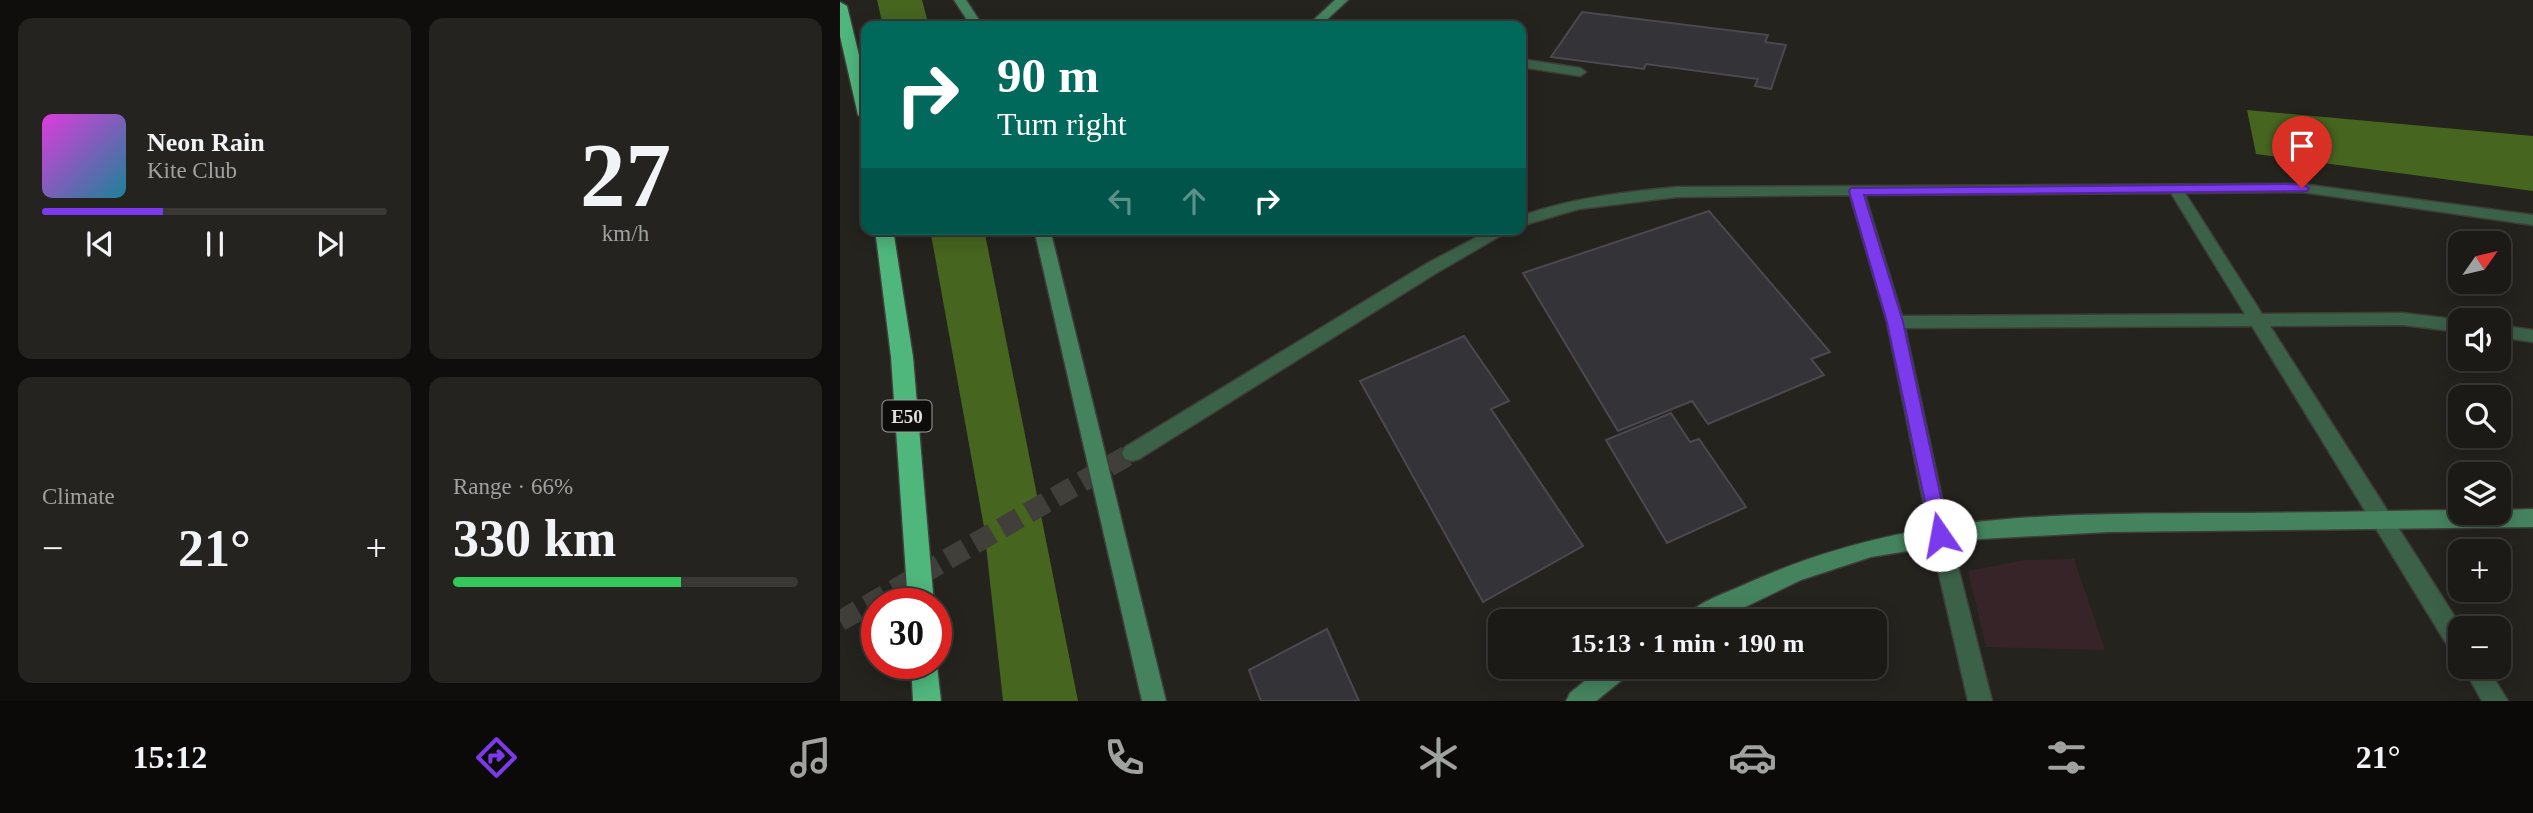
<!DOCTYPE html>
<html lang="en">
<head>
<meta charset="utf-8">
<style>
  :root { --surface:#1b1a16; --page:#24231f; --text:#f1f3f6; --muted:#a0a1a1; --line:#393835; --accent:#7c3aed }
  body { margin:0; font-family:"Times New Roman",serif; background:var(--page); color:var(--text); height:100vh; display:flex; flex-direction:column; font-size:26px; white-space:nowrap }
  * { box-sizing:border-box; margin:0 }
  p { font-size:23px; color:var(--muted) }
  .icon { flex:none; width:38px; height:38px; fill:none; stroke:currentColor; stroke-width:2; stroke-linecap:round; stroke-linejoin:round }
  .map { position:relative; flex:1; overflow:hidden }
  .sheet { display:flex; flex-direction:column; gap:18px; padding:18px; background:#0f0e0c; width:840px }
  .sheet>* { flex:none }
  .top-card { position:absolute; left:21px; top:21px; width:665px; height:214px; border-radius:14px; box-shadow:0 4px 18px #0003,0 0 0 2px var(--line); background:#00695c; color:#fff; overflow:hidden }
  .needle { width:46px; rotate:56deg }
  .buttons { position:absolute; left:1608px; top:231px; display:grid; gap:14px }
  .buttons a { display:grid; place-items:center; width:63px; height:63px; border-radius:14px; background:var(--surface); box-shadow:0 4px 18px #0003,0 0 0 2px var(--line); font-size:35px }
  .speed { position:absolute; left:21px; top:588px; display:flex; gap:14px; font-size:35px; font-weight:700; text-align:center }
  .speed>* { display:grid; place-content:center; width:91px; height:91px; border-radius:50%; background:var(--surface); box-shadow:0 4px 18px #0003,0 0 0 2px var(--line); line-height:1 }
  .speed .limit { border:10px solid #d22; background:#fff; color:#111 }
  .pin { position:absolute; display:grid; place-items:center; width:60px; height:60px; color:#fff; margin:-72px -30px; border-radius:50% 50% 50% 0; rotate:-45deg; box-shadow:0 0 7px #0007 }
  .pin .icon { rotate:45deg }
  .me { position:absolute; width:77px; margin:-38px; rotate:348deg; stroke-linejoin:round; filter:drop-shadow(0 0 5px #0008) }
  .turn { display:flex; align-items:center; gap:24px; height:147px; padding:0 21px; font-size:32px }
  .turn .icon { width:91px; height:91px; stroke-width:2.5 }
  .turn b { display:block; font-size:49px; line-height:60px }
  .lanes { display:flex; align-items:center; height:66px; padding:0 21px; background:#0003; justify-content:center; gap:35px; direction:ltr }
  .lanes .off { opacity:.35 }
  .big { font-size:52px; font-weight:800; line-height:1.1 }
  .sheet .card { flex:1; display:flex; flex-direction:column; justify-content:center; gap:10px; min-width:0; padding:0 24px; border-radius:14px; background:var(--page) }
  .sheet .dial { align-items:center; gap:0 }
  .dial b { font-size:91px; line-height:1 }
  .song { display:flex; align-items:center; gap:21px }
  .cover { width:84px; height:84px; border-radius:10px; background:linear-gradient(135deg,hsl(300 70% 55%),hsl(190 70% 35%)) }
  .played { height:7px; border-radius:4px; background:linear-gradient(90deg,var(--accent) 35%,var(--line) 35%) }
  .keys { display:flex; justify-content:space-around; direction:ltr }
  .heat { display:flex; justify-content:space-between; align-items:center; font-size:38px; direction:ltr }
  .charge { height:10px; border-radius:5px; background:linear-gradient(90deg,#34c759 66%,var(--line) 0) }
  .sheet .tiles { flex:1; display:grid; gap:18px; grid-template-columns:repeat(2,1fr) }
  .trip { position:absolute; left:648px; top:609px; width:399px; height:70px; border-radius:14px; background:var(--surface); box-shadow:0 4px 18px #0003,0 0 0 2px var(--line); font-weight:800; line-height:70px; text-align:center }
  .tab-bar { display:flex; height:112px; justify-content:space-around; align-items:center; background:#0b0a09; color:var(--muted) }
  .tab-bar .icon { width:49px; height:49px }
  .tab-bar .on { color:var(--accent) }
  .tab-bar b { font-size:32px; color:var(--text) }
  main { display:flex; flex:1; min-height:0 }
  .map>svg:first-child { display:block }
  .industrial { fill:#372429 }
  .forest { fill:#46651f }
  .building { fill:#343337; stroke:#4b494f; stroke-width:2 }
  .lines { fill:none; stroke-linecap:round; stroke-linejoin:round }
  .street-tunnel { stroke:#403f3a; stroke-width:21; stroke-dasharray:21 10; stroke-linecap:butt }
  .lane-casing { stroke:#3e3d38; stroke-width:3 }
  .street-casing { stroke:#3e3d38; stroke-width:3 }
  .secondary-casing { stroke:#3e3d38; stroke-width:3 }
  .highway-casing { stroke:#3e3d38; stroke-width:3 }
  .lane { fill:#3b6149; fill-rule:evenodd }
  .street { fill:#3b6149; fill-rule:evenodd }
  .secondary { fill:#45835e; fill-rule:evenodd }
  .highway { fill:#4fb67c; fill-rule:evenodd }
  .route { fill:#7c3aed; stroke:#51269a; stroke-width:2 }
  .labels { text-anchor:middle; stroke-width:7; stroke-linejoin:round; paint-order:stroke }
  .shield { fill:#0d0c0a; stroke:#a09f9c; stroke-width:2 }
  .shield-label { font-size:19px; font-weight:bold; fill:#dfdeda }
</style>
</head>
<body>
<main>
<section class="sheet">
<div class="tiles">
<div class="card">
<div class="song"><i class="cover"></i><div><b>Neon Rain</b><p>Kite Club</p></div></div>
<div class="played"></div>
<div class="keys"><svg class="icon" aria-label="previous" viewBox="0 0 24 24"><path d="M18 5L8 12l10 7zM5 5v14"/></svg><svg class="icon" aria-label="pause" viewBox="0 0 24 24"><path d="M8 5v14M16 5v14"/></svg><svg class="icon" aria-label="next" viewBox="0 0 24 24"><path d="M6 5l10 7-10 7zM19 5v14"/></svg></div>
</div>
<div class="card dial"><b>27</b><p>km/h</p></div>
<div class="card"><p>Climate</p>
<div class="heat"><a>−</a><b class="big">21°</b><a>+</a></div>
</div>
<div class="card"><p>Range · 66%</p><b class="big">330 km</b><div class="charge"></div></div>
</div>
</section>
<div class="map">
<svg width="1693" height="701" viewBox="0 0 1693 701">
  <rect width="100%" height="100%" fill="#24231e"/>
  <!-- industrial -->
  <polygon class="industrial" points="1234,559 1265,650 1146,647 1128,571 1185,560"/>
  <!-- forest -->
  <g class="forest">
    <polygon points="37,0 82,0 89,26 43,26"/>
    <polygon points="1407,110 1693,136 1693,191 1416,154"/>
    <polygon points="90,229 144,229 238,701 163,701 144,527"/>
  </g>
  <!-- building -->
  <g class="building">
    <polygon points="742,12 928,35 925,42 946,45 931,89 915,86 918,79 806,64 804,69 711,57"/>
    <polygon points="869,211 990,352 971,359 984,375 868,424 852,401 778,431 683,273"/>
    <polygon points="624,336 669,401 651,409 743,546 643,602 520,381"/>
    <polygon points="831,413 850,442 859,439 906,507 827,543 766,440"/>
    <polygon points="487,629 519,701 421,701 409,670"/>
  </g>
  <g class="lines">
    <!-- street-tunnel -->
    <polyline class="street-tunnel" points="0,621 292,453"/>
    <!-- lane casing -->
    <g class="lane-casing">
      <polygon id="lane" points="681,59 740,68 746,72 740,76 681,67"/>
    </g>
    <!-- street casing -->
    <g class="street-casing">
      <g id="street">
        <path d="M1462,184L1693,215V225L1462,192L1345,193L1422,314L1563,313L1621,320L1620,332L1563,325L1430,326L1622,628L1620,656L1612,653L1412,326L1065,328L1110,535L1152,701H1128L1090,535L1047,322L1010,195L837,197L739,209L681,226V216C731,198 784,192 837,187ZM1331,193L1405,314L1062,316L1025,195Z"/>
        <polygon points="652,229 672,229 598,272 299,459 292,461 285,459 282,453 285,447 586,264"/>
        <polygon points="1659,325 1693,330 1693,342 1659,337"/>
        <polygon points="1623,667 1647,667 1668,701 1642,701"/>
      </g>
    </g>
    <!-- secondary casing -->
    <g class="secondary-casing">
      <g id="secondary">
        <polygon points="114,0 126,0 143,26 131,26"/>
        <polygon points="495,0 508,0 480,26 467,26"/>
        <polygon points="194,229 210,229 326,701 302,701"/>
        <path d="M1693,509V527L1268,532L1141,539L1031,557L961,580L876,621H844C851,604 884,594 901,586C1058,514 1198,514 1367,513C1451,513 1536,511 1620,510V513H1659V510Z"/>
        <polygon points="762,667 792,667 788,675 756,701 726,701 730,693"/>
      </g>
    </g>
    <!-- highway casing -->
    <g class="highway-casing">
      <g id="highway">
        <polygon points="0,2 7,6 26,84 26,120 18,115 0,36"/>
        <polygon points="35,229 53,229 73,357 94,604 68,604 51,357"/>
        <polygon points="96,657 101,701 73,701 71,663 96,663"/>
      </g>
    </g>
    <!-- lane -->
    <use href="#lane" class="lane"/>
    <!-- street -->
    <use href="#street" class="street"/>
    <!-- secondary -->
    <use href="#secondary" class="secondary"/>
    <!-- highway -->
    <use href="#highway" class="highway"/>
  </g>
  <!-- route -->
  <polygon class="route" points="1462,184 1469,188 1467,191 1024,195 1063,322 1109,535 1106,540 1093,540 1047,322 1009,191 1011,188"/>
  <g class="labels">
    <!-- shield labels -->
    <rect class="shield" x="42.5" y="400.5" width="49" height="31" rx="5"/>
    <g class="shield-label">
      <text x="67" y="423">E50</text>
    </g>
  </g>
</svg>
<div class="buttons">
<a><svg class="needle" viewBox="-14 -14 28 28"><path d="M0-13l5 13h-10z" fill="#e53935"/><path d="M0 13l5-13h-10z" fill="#a0a1a1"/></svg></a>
<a><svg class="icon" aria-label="sound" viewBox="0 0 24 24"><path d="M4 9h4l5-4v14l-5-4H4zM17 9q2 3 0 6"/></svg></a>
<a><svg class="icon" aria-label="search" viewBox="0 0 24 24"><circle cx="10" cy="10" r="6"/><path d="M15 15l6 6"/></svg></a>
<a><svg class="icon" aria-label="layers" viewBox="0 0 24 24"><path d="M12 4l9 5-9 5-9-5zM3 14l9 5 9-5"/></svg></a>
<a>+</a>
<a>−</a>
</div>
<div class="speed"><div class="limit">30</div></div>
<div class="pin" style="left:1462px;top:188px;background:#d93025"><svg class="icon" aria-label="arrive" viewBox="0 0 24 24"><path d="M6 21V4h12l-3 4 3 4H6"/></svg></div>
<svg class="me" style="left:1100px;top:535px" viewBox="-20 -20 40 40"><circle r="19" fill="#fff"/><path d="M0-13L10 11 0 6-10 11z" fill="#7c3aed"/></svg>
<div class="trip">15:13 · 1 min · 190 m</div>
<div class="top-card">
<div class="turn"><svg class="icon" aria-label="right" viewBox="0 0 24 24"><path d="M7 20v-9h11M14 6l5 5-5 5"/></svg><div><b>90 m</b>Turn right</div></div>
<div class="lanes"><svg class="icon off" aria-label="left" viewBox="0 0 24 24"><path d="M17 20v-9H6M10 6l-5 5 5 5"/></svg><svg class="icon off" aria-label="ahead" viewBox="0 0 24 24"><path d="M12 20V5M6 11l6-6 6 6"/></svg><svg class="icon" aria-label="right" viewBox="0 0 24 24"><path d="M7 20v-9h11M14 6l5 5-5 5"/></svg></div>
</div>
</div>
</main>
<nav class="tab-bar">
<b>15:12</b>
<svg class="icon on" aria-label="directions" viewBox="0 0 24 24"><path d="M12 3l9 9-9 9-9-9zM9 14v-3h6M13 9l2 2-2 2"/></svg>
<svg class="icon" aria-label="music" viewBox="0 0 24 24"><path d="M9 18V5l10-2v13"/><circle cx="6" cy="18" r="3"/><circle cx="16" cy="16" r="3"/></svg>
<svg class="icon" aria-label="phone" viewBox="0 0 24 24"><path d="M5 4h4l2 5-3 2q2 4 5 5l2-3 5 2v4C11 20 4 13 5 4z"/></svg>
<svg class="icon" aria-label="climate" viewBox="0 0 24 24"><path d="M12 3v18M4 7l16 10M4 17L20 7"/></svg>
<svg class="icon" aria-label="car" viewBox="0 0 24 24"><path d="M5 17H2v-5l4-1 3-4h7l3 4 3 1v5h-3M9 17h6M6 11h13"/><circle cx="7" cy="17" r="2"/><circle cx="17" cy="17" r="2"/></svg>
<svg class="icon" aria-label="filters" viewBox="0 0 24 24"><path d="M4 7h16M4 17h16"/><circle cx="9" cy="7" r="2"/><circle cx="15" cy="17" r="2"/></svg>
<b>21°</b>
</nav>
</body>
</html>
